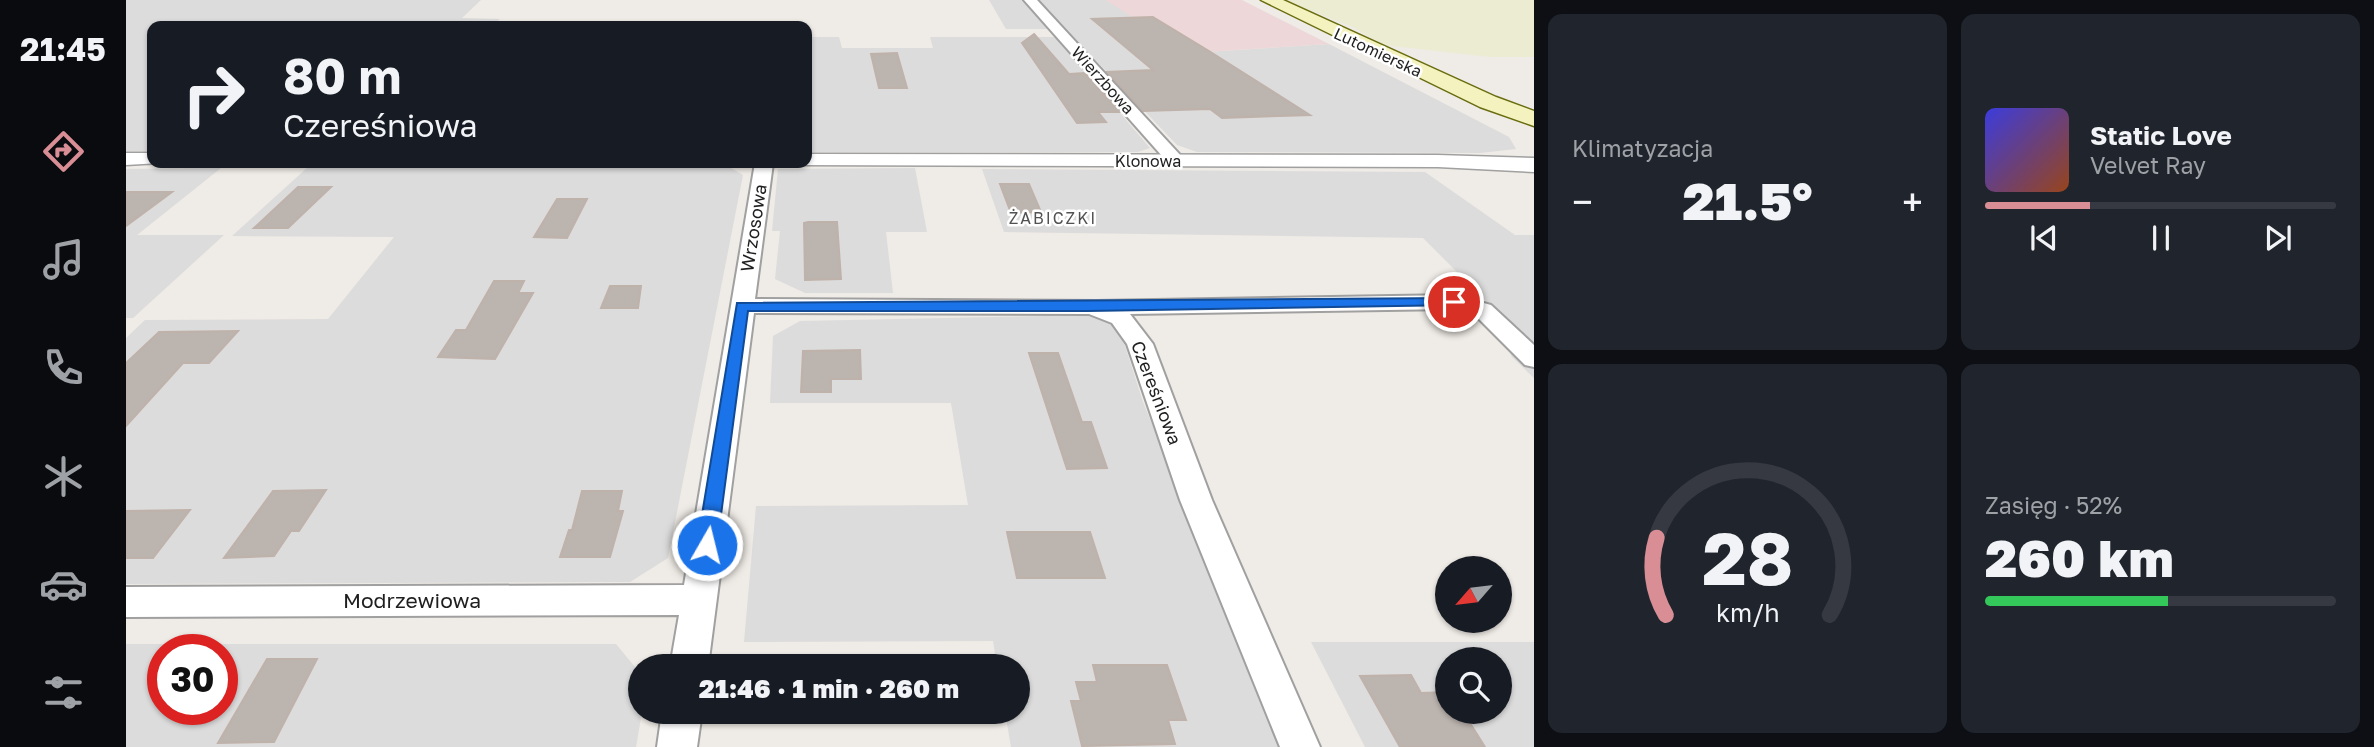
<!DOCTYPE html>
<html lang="pl">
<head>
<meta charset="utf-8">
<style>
  :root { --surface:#171b24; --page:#20242c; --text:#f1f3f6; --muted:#9ea1a6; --line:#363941; --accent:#d98e95 }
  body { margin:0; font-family:"Golos Text",sans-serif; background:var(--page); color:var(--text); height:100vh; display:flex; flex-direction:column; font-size:26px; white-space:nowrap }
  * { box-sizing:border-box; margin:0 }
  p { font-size:23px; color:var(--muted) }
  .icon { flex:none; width:38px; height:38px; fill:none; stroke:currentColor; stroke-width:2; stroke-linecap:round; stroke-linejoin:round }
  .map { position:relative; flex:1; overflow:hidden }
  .drawer { display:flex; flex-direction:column; gap:14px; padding:14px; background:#0d0f14; width:840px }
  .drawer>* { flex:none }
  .top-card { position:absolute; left:21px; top:21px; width:665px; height:147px; border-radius:14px; box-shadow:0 2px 5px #0004; background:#171b24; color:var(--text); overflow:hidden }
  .needle { width:46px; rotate:242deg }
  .fabs { position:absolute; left:1309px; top:556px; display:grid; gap:14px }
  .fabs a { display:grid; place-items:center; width:77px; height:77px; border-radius:50%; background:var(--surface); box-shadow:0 2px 5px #0004; font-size:35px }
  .speed { position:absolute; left:21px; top:634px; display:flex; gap:14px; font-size:35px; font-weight:700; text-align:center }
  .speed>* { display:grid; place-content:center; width:91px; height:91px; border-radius:50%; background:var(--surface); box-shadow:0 2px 5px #0004; line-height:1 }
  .speed .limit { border:10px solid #d22; background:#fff; color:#111 }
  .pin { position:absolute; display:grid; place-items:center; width:60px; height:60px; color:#fff; margin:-30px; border:4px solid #fff; border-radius:50%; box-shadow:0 2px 7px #0007 }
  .me { position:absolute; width:77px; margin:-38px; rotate:8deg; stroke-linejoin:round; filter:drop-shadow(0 0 5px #0008) }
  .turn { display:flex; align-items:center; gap:24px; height:147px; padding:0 21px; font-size:32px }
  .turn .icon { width:91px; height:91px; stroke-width:2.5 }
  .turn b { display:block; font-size:49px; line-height:60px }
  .big { font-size:52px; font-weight:800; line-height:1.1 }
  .drawer .tile { flex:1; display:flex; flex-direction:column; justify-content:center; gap:10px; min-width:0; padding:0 24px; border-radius:14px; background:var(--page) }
  .drawer .dial { align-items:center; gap:0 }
  .dial svg { height:182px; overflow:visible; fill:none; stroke:var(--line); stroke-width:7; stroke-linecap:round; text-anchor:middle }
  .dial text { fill:var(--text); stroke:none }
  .song { display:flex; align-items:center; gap:21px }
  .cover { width:84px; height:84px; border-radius:10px; background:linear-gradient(135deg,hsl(240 70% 55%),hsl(20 70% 35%)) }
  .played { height:7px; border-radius:4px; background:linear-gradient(90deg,var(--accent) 30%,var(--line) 30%) }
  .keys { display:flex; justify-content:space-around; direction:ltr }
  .heat { display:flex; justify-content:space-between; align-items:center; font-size:38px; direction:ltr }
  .charge { height:10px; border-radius:5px; background:linear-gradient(90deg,#34c759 52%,var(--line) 0) }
  .drawer .tiles { flex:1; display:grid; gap:14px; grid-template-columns:repeat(2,1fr) }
  .trip { position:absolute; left:502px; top:654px; width:402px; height:70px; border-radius:35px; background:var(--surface); box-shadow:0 2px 5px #0004; font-weight:800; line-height:70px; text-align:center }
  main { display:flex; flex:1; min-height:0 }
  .tabs { display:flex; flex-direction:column; width:126px; justify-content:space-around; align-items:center; background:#090b0e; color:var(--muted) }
  .tabs .icon { width:49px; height:49px }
  .tabs .active { color:var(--accent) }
  .tabs b { font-size:32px; color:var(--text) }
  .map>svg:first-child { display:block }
  .residential { fill:#dddcdc; fill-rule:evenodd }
  .commercial { fill:#eed7d8 }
  .farmland { fill:#ececd3 }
  .building { fill:#bcb4af; stroke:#bfb2aa; stroke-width:2 }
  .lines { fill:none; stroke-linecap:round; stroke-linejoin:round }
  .minor-casing { stroke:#a0a0a0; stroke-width:4 }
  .tertiary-casing { stroke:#a0a0a0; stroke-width:3 }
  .secondary-casing { stroke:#696d0f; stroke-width:3 }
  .minor { fill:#fff; fill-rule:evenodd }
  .tertiary { fill:#fff; fill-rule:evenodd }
  .secondary { fill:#f4f3bf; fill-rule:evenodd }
  .route { fill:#1a73e8; stroke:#114b97; stroke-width:2 }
  .labels { text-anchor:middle; stroke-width:5; stroke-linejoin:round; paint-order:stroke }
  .far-street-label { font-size:16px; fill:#1f1f1f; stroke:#fff }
  .far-neighbourhood-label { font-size:16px; letter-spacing:2px; fill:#525252; stroke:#fff }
  .street-label { font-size:18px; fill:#1f1f1f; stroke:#fff }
  .near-street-label { font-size:21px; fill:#1f1f1f; stroke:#fff }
</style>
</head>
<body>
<main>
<nav class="tabs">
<b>21:45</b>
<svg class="icon active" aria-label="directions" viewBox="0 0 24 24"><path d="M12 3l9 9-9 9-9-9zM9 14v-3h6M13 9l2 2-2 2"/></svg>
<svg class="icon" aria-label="music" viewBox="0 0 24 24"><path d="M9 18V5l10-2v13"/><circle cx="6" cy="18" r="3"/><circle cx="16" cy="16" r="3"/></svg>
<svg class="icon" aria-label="phone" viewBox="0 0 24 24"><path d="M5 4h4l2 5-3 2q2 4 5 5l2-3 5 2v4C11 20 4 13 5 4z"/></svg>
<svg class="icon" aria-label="climate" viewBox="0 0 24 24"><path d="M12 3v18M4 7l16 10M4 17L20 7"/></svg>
<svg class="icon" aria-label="car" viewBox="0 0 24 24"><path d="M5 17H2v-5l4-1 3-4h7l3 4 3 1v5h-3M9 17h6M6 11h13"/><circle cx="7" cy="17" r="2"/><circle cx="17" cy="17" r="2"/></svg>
<svg class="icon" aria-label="filters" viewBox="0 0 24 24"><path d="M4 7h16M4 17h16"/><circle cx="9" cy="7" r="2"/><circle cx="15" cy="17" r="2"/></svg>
</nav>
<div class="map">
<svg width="1408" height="747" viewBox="0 0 1408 747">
  <rect width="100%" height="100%" fill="#efebe6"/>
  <!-- residential -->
  <g class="residential">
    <polygon points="0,0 355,0 336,18 374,19 366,26 26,26 26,151 0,151"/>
    <polygon points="863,0 897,0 922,29 880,29"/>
    <polygon points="912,0 983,0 1062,53 1203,44 1383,137 1390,149 1354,153 1071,152 1051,145"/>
    <polygon points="681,37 713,37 716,48 807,48 804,37 929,37 1024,148 1012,152 681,152"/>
    <polygon points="182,167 605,168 617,175 542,558 504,582 0,584 0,338 19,320 202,319 268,237 106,236"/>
    <polygon points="95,168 11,235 98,235 7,318 0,318 0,169"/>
    <polygon points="789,168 801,232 760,232 767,293 679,293 649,279 654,231 646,231 652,169"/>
    <polygon points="856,169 1299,172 1389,235 1408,235 1408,378 1386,357 1360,301 1297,238 878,232"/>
    <polygon points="963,315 993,327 1017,402 1158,747 885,747 879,712 892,712 892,667 871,667 867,641 618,642 630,506 842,505 825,403 644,403 647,336 674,321"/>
    <path d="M1185,642H1408V747H1239ZM1321,660H1374V712H1321Z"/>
    <path d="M0,644H490L514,673L516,712L510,747H0ZM37,649H96V709H37Z"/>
  </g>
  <!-- commercial -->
  <polygon class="commercial" points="980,0 1116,0 1203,44 1062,53"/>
  <!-- farmland -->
  <polygon class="farmland" points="1157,0 1408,0 1408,57 1364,57 1257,45 1227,27"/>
  <!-- building -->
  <g class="building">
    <polygon points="1027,17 1083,51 1184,115 1096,118 1084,109 1017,111 981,72 1027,70 966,19"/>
    <polygon points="908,34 943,74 959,73 993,112 972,112 980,122 951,123 896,43"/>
    <polygon points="771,53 781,88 753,88 745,54"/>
    <polygon points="874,184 903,184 915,212 885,213"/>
    <polygon points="172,187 205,187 162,228 128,228"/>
    <polygon points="0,192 46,192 0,226"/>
    <polygon points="431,199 461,199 441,238 408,237"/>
    <polygon points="682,222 711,222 715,279 679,280 678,223"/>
    <polygon points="368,281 398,281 392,293 407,293 369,359 312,357 330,330 340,330"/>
    <polygon points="484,286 515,286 512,308 475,308"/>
    <polygon points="112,331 83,363 57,363 0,426 0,363 33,332"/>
    <polygon points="734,350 735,379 705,379 705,392 675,392 677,351"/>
    <polygon points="903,353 932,353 956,422 965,422 981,468 941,469"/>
    <polygon points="200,490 173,531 165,531 148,556 98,558 147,491"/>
    <polygon points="456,491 496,491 492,511 497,511 484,557 434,557 443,530 446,530"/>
    <polygon points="64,510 27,558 0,558 0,511"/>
    <polygon points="881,532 964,532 979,578 891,578"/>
    <polygon points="141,659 191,659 148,742 92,743"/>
    <polygon points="967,665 1041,665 1060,720 1042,720 1049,744 956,746 945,701 955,701 950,682 971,682"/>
    <polygon points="1285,675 1295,693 1321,692 1321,712 1337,712 1359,747 1274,747 1234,676"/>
  </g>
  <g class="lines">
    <!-- minor casing -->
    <g class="minor-casing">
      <g id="minor">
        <polygon points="898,0 911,0 1056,157 1059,161 1056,165 1044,165"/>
        <polygon points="629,163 647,163 629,299 970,301 1328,295 1365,305 1408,345 1408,367 1399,365 1349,315 1327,309 1004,314 1027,344 1086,500 1194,747 1154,747 1054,500 1001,344 986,323 963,314 628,313 582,667 544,667 553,615 0,617 0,587 558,585"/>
        <polygon points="536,712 576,712 571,747 531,747"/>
      </g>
    </g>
    <!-- tertiary casing -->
    <g class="tertiary-casing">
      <g id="tertiary">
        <polygon points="0,153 26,153 26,163 34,163 0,165"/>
        <polygon points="681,154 1312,155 1408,158 1408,172 1312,167 673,165 681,163"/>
      </g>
    </g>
    <!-- secondary casing -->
    <g class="secondary-casing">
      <polygon id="secondary" points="1135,0 1157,0 1370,97 1408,111 1408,126 1354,107"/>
    </g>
    <!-- minor -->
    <use href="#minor" class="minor"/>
    <!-- tertiary -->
    <use href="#tertiary" class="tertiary"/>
    <!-- secondary -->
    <use href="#secondary" class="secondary"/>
  </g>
  <!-- route -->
  <polygon class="route" points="1328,298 1335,302 1333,305 962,311 622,311 591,545 588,551 574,551 571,545 611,303"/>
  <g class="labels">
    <!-- far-street labels -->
    <g class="far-street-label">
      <text transform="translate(1252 52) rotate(25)" y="6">Lutomierska</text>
      <text transform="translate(977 80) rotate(48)" y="6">Wierzbowa</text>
      <text x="1022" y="167">Klonowa</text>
    </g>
    <!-- far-neighbourhood labels -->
    <g class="far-neighbourhood-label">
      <text x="927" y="224">ŻABICZKI</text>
    </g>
    <!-- street labels -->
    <g class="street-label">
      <text transform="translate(628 228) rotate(-81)" y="6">Wrzosowa</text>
      <text transform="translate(1030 393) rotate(69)" y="6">Czereśniowa</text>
    </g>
    <!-- near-street labels -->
    <g class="near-street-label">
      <text x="286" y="608">Modrzewiowa</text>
    </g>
  </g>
</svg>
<div class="fabs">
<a><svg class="needle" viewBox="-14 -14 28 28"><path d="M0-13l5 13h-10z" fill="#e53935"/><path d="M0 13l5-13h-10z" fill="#9ea1a6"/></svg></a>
<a><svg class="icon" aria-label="search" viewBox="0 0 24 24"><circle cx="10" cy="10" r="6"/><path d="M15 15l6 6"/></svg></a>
</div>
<div class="speed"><div class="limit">30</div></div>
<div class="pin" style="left:1328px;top:302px;background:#d93025"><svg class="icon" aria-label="arrive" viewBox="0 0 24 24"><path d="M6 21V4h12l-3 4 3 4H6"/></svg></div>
<svg class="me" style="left:581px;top:545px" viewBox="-20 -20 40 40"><circle r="17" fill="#1a73e8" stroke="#fff" stroke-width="3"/><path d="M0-11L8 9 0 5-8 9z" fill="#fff"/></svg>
<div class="trip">21:46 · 1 min · 260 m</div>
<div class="top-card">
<div class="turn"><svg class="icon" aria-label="right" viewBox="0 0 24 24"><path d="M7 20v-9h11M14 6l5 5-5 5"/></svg><div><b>80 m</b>Czereśniowa</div></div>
</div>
</div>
<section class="drawer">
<div class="tiles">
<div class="tile"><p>Klimatyzacja</p>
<div class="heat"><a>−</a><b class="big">21.5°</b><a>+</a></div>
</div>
<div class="tile">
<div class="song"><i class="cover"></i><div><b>Static Love</b><p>Velvet Ray</p></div></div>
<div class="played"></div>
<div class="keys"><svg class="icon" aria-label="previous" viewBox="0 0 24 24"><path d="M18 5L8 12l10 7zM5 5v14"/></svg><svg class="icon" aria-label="pause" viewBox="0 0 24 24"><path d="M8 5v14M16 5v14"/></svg><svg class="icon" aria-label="next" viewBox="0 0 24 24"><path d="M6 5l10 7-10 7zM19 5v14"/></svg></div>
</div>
<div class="tile dial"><svg viewBox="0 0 100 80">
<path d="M14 69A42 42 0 1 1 86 69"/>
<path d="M14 69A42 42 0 0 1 10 35" stroke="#d98e95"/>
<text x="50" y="56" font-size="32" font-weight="700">28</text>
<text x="50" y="72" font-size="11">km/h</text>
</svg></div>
<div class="tile"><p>Zasięg · 52%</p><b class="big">260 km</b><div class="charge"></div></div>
</div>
</section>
</main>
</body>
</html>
